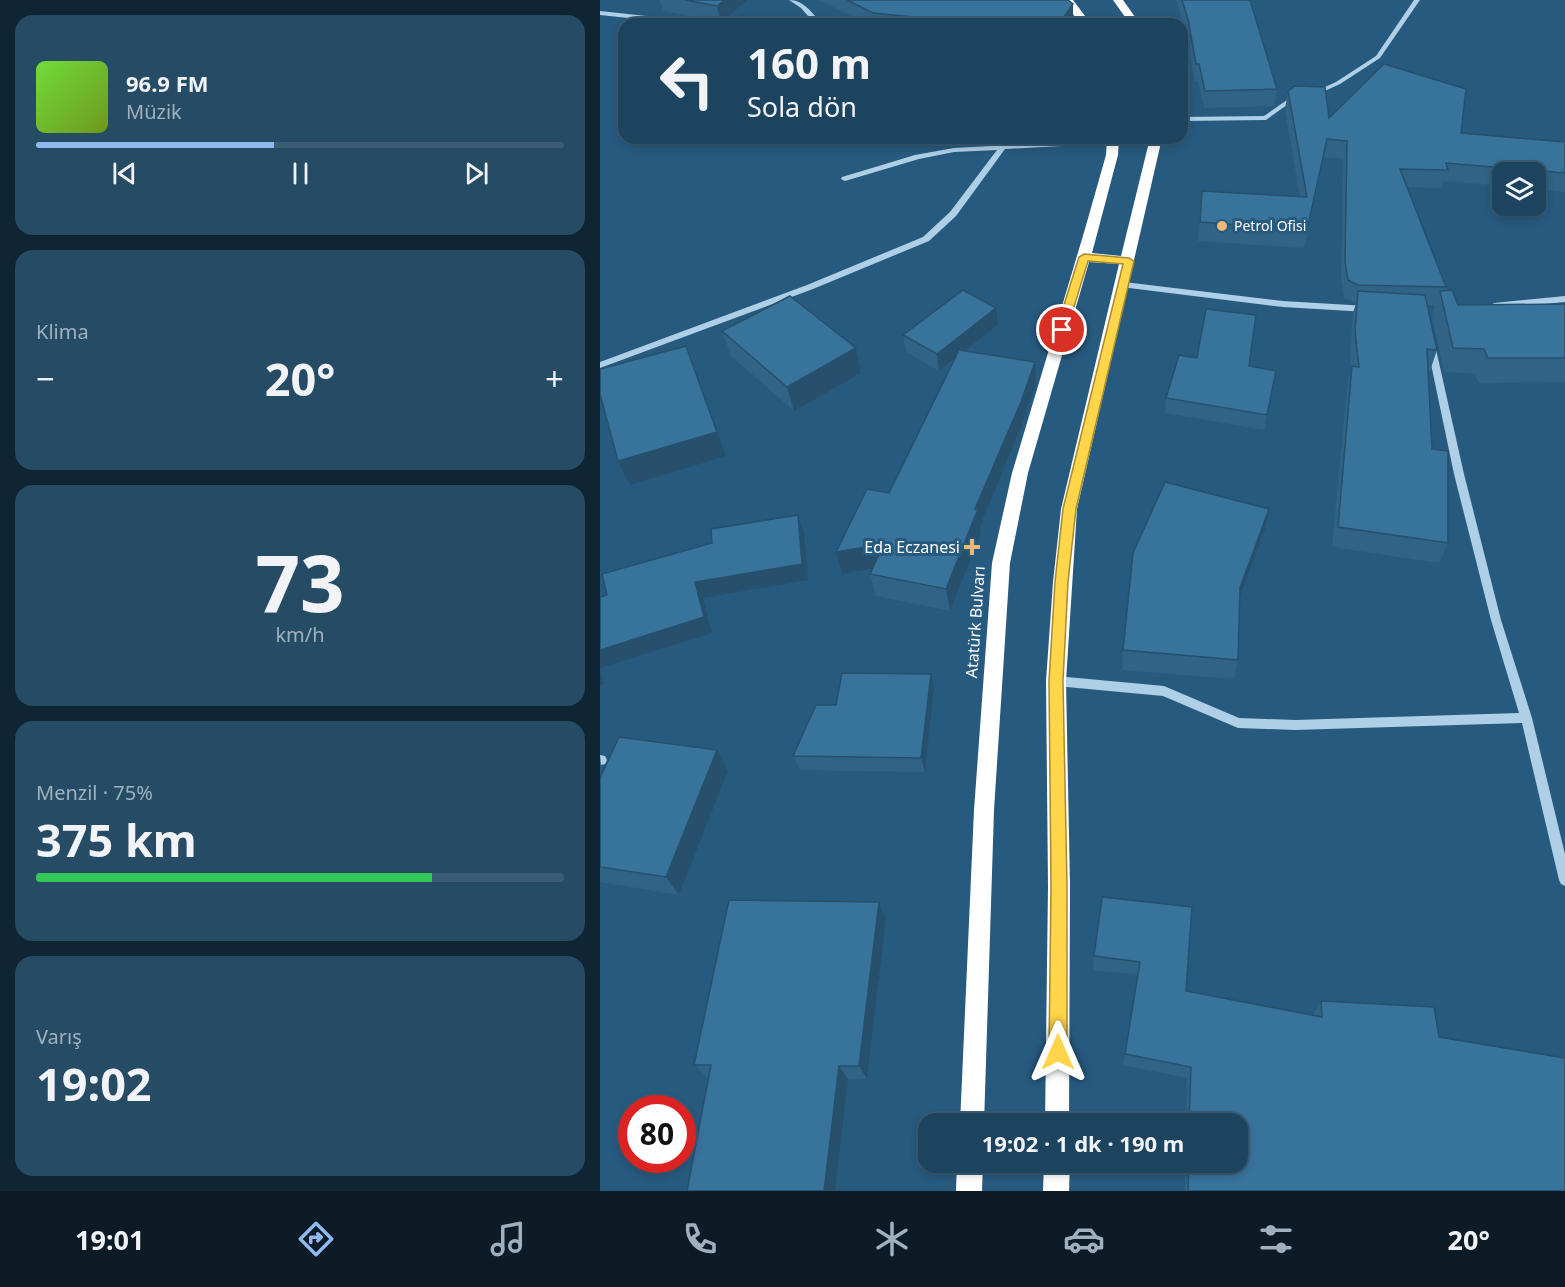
<!DOCTYPE html>
<html lang="tr">
<head>
<meta charset="utf-8">
<style>
  :root { --surface:#1d445f; --page:#254b65; --text:#f1f3f6; --muted:#a0b0bd; --line:#3b5c74; --accent:#90b9f0 }
  body { margin:0; font-family:"Noto Sans",sans-serif; background:var(--page); color:var(--text); height:100vh; display:flex; flex-direction:column; font-size:22px; white-space:nowrap }
  * { box-sizing:border-box; margin:0 }
  p { font-size:20px; color:var(--muted) }
  .icon { flex:none; width:33px; height:33px; fill:none; stroke:currentColor; stroke-width:2; stroke-linecap:round; stroke-linejoin:round }
  .map { position:relative; flex:1; overflow:hidden }
  .sheet { display:flex; flex-direction:column; gap:15px; padding:15px; background:#102534; width:600px }
  .sheet>* { flex:none }
  .banner { position:absolute; left:18px; top:18px; width:570px; height:126px; border-radius:18px; box-shadow:0 3px 9px #0003,0 0 0 2px var(--line); background:#1d445f; color:var(--text); overflow:hidden }
  .controls { position:absolute; left:892px; top:162px; display:grid; gap:12px }
  .controls a { display:grid; place-items:center; width:54px; height:54px; border-radius:12px; background:var(--surface); box-shadow:0 3px 9px #0003,0 0 0 2px var(--line); font-size:30px }
  .speed { position:absolute; left:18px; top:1095px; display:flex; gap:12px; font-size:30px; font-weight:700; text-align:center }
  .speed>* { display:grid; place-content:center; width:78px; height:78px; border-radius:50%; background:var(--surface); box-shadow:0 3px 9px #0003,0 0 0 2px var(--line); line-height:1 }
  .speed .limit { border:9px solid #d22; background:#fff; color:#111 }
  .pin { position:absolute; display:grid; place-items:center; width:51px; height:51px; color:#fff; margin:-26px; border:3px solid #fff; border-radius:50%; box-shadow:0 2px 6px #0007 }
  .me { position:absolute; width:66px; margin:-33px; rotate:0deg; stroke-linejoin:round; filter:drop-shadow(0 0 4px #0008) }
  .turn { display:flex; align-items:center; gap:21px; height:126px; padding:0 30px; font-size:27px }
  .turn .icon { width:78px; height:78px; stroke-width:2.5 }
  .turn b { display:block; font-size:42px; line-height:51px }
  .big { font-size:45px; font-weight:700; line-height:1.1 }
  .sheet .card { flex:1; display:flex; flex-direction:column; justify-content:center; gap:9px; min-width:0; padding:0 21px; border-radius:18px; background:var(--page) }
  .sheet .dial { align-items:center; gap:0 }
  .dial b { font-size:78px; line-height:1 }
  .song { display:flex; align-items:center; gap:18px }
  .cover { width:72px; height:72px; border-radius:9px; background:linear-gradient(135deg,hsl(100 70% 55%),hsl(80 70% 35%)) }
  .played { height:6px; border-radius:3px; background:linear-gradient(90deg,var(--accent) 45%,var(--line) 45%) }
  .keys { display:flex; justify-content:space-around; direction:ltr }
  .heat { display:flex; justify-content:space-between; align-items:center; font-size:33px; direction:ltr }
  .charge { height:9px; border-radius:4px; background:linear-gradient(90deg,#34c759 75%,var(--line) 0) }
  .trip { position:absolute; left:318px; top:1113px; width:330px; height:60px; border-radius:18px; background:var(--surface); box-shadow:0 3px 9px #0003,0 0 0 2px var(--line); font-weight:700; line-height:60px; text-align:center }
  .tabs { display:flex; height:96px; justify-content:space-around; align-items:center; background:#0c1b26; color:var(--muted) }
  .tabs .icon { width:42px; height:42px }
  .tabs .current { color:var(--accent) }
  .tabs b { font-size:27px; color:var(--text) }
  main { display:flex; flex:1; min-height:0 }
  .map>svg:first-child { display:block }
  .lines { fill:none; stroke-linecap:round; stroke-linejoin:round }
  .minor { fill:#aecfe5; fill-rule:evenodd }
  .highway { fill:#fff; fill-rule:evenodd }
  .wall { fill:#306386 }
  .shaded-wall { fill:#27506d }
  .building { fill:#38739c; stroke:#27506d; stroke-width:1.5 }
  .route { fill:#ffd54a; stroke:#a68a30; stroke-width:1.5 }
  .poi-dot { fill:#edb975; stroke:#275a7f; stroke-width:2 }
  .labels { text-anchor:middle; stroke-width:6; stroke-linejoin:round; paint-order:stroke }
  .far-poi-label { font-size:14px; fill:#fff; stroke:#275a7f; text-anchor:start }
  .poi-label { font-size:16px; fill:#fff; stroke:#275a7f; text-anchor:end }
  .street-label { font-size:16px; fill:#fff; stroke:#275a7f }
</style>
</head>
<body>
<main>
<section class="sheet">
<div class="card">
<div class="song"><i class="cover"></i><div><b>96.9 FM</b><p>Müzik</p></div></div>
<div class="played"></div>
<div class="keys"><svg class="icon" aria-label="previous" viewBox="0 0 24 24"><path d="M18 5L8 12l10 7zM5 5v14"/></svg><svg class="icon" aria-label="pause" viewBox="0 0 24 24"><path d="M8 5v14M16 5v14"/></svg><svg class="icon" aria-label="next" viewBox="0 0 24 24"><path d="M6 5l10 7-10 7zM19 5v14"/></svg></div>
</div>
<div class="card"><p>Klima</p>
<div class="heat"><a>−</a><b class="big">20°</b><a>+</a></div>
</div>
<div class="card dial"><b>73</b><p>km/h</p></div>
<div class="card"><p>Menzil · 75%</p><b class="big">375 km</b><div class="charge"></div></div>
<div class="card"><p>Varış</p><b class="big">19:02</b></div>
</section>
<div class="map">
<svg width="965" height="1191" viewBox="0 0 965 1191">
  <rect width="100%" height="100%" fill="#275a7f"/>
  <g class="lines">
    <!-- minor -->
    <g class="minor">
      <path d="M189,0C204,0 213,14 222,24H215L201,8Z"/>
      <polygon points="814,0 820,0 780,58 740,84 716,95 712,95 712,93 736,82 776,56"/>
      <polygon points="0,11 102,22 105,24 84,24 0,15"/>
      <polygon points="699,96 701,97 701,99 691,102 666,120 582,121 582,117 664,116 687,100"/>
      <polygon points="513,139 516,139 516,143 405,149 356,216 329,241 213,289 0,368 0,362 207,285 323,237 350,212 397,150 354,152 319,159 245,181 241,179 242,177 315,155 354,148"/>
      <polygon points="524,282 683,301 767,306 771,309 767,312 683,307 521,287 521,283"/>
      <polygon points="965,296 965,302 894,309 890,306 894,303"/>
      <polygon points="831,342 835,345 864,474 901,620 932,718 965,854 965,886 961,884 959,880 922,723 695,730 638,728 563,696 456,686 452,684 450,681 452,678 456,676 564,686 639,718 695,720 919,713 891,620 854,474 827,345"/>
      <polygon points="0,755 5,756 7,760 5,764 1,765"/>
    </g>
    <!-- highway -->
    <g class="highway">
      <polygon points="463,0 473,0 491,24 480,24"/>
      <polygon points="513,0 523,0 540,24 530,24"/>
      <polygon points="507,138 519,138 518,155 492,253 521,256 550,138 562,138 477,509 466,681 470,886 469,1124 445,1124 448,886 446,681 453,582 461,509 519,264 489,262 428,473 410,563 394,810 384,1124 360,1124 374,810 392,563 412,473 485,229 506,155"/>
      <polygon points="357,1162 383,1162 382,1191 356,1191"/>
      <polygon points="444,1162 470,1162 469,1191 443,1191"/>
    </g>
  </g>
  <!-- wall -->
  <g class="wall">
    <polygon points="60,0 148,0 121,22 63,11"/>
    <polygon points="219,0 468,0 473,4 473,19 470,24 267,24"/>
    <polygon points="576,0 650,0 677,89 674,106 604,108 598,81 595,81 586,35"/>
    <polygon points="688,91 729,118 861,133 965,142 965,192 936,189 936,172 903,172 903,186 844,181 842,188 807,187 846,287 845,291 858,305 965,304 965,382 878,383 875,374 844,372 832,316 835,305 827,305 837,350 830,371 828,371 832,449 848,543 839,563 732,547 747,388 751,369 750,353 753,313 756,303 744,298 741,280 743,159 724,157 704,248 598,241 602,191 700,197 685,109"/>
    <polygon points="398,325 365,351 436,385 422,425 380,526 381,532 350,611 276,596 270,574 273,569 242,574 236,552 289,493 355,359 339,371 306,352 303,335"/>
    <polygon points="122,331 256,348 261,373 194,411 131,356"/>
    <polygon points="649,366 676,371 664,430 565,413 566,398"/>
    <polygon points="669,509 665,530 640,598 638,660 634,679 522,670 523,650"/>
    <polygon points="331,674 334,690 325,772 200,770 193,756 236,705"/>
    <polygon points="128,771 79,895 0,882 0,778"/>
    <polygon points="502,897 586,991 714,1015 714,1013 721,1001 839,1037 965,1191 585,1191 585,1162 638,1162 638,1124 586,1124 587,1078 523,1065 538,975 493,970 494,956"/>
    <polygon points="279,902 286,919 267,1079 108,1078 94,1065"/>
  </g>
  <!-- shaded-wall -->
  <g class="shaded-wall">
    <polygon points="125,0 148,0 121,22 117,6"/>
    <polygon points="473,4 473,19 470,24 459,24"/>
    <polygon points="396,308 398,325 339,371 337,354"/>
    <polygon points="86,346 126,456 30,485 18,461"/>
    <polygon points="256,348 261,373 194,411 187,387"/>
    <polygon points="435,362 436,385 422,425 380,526 381,532 350,611 346,589 375,509"/>
    <polygon points="669,509 665,530 636,608 640,588"/>
    <polygon points="198,515 204,532 208,580 103,598 112,633 0,668 0,650 95,582"/>
    <polygon points="284,544 289,566 242,574 236,552"/>
    <polygon points="0,671 4,684 0,685"/>
    <polygon points="331,674 334,690 325,772 321,758"/>
    <polygon points="117,750 128,771 79,895 66,877"/>
    <polygon points="279,902 286,919 267,1079 259,1066"/>
    <polygon points="239,1066 248,1079 235,1191 224,1191"/>
  </g>
  <!-- building -->
  <g class="building">
    <polygon points="85,0 125,0 117,6"/>
    <polygon points="247,0 468,0 473,4 459,24 383,24 273,13"/>
    <polygon points="582,0 650,0 677,89 605,91 599,64 596,64 588,19"/>
    <polygon points="784,64 866,89 861,133 965,142 965,173 846,163 848,170 800,169 846,287 758,285 748,280 745,262 747,141 727,139 707,230 600,222 602,191 707,197 688,91 695,86 725,87 729,118"/>
    <polygon points="363,290 396,308 337,354 303,335"/>
    <polygon points="852,290 858,305 965,304 965,358 888,358 884,349 853,348 840,291"/>
    <polygon points="758,291 825,295 837,350 827,349 832,449 848,451 848,543 738,527 752,366 759,367 755,331"/>
    <polygon points="190,296 256,348 187,387 122,331"/>
    <polygon points="606,309 656,315 649,366 676,371 667,415 566,398 579,355 597,358"/>
    <polygon points="86,346 117,432 18,461 0,394 0,369"/>
    <polygon points="359,350 435,362 421,402 375,509 378,509 346,589 270,574 284,544 236,552 267,489 289,493"/>
    <polygon points="565,482 669,509 640,588 638,660 523,650 533,553"/>
    <polygon points="198,515 202,564 95,582 104,617 0,650 0,597 7,595 2,574 112,543 111,529"/>
    <polygon points="242,673 331,674 321,758 193,756 216,705 236,705"/>
    <polygon points="19,737 117,750 66,877 0,867 0,778"/>
    <polygon points="502,897 592,907 586,991 722,1017 721,1001 834,1007 839,1037 965,1058 965,1191 588,1191 589,1162 638,1162 638,1124 589,1124 591,1067 525,1054 540,962 494,956"/>
    <polygon points="129,900 279,902 259,1066 239,1066 224,1191 87,1191 111,1065 94,1065"/>
  </g>
  <!-- route -->
  <polygon class="route" points="484,254 529,258 534,261 476,509 468,582 463,681 467,886 467,1052 464,1059 458,1061 451,1059 449,1052 451,886 449,681 455,582 463,509 523,264 488,261 467,330 458,333 456,330 479,257"/>
  <!-- markers -->
  <g class="poi-dot">
    <circle cx="622" cy="226" r="6"/>
    <path d="M369 538h6v6h6v6h-6v6h-6v-6h-6v-6h6z"/>
  </g>
  <g class="labels">
    <!-- far-poi labels -->
    <g class="far-poi-label">
      <text x="634" y="231">Petrol Ofisi</text>
    </g>
    <!-- poi labels -->
    <g class="poi-label">
      <text x="360" y="553">Eda Eczanesi</text>
    </g>
    <!-- street labels -->
    <g class="street-label">
      <text transform="translate(375 622) rotate(-86)" y="6">Atatürk Bulvarı</text>
    </g>
  </g>
</svg>
<div class="controls">
<a><svg class="icon" aria-label="layers" viewBox="0 0 24 24"><path d="M12 4l9 5-9 5-9-5zM3 14l9 5 9-5"/></svg></a>
</div>
<div class="speed"><div class="limit">80</div></div>
<div class="pin" style="left:462px;top:330px;background:#d93025"><svg class="icon" aria-label="arrive" viewBox="0 0 24 24"><path d="M6 21V4h12l-3 4 3 4H6"/></svg></div>
<svg class="me" style="left:458px;top:1052px" viewBox="-20 -20 40 40"><path d="M0-17L14 15 0 8-14 15z" fill="#ffd54a" stroke="#fff" stroke-width="4"/></svg>
<div class="trip">19:02 · 1 dk · 190 m</div>
<div class="banner">
<div class="turn"><svg class="icon" aria-label="left" viewBox="0 0 24 24"><path d="M17 20v-9H6M10 6l-5 5 5 5"/></svg><div><b>160 m</b>Sola dön</div></div>
</div>
</div>
</main>
<nav class="tabs">
<b>19:01</b>
<svg class="icon current" aria-label="directions" viewBox="0 0 24 24"><path d="M12 3l9 9-9 9-9-9zM9 14v-3h6M13 9l2 2-2 2"/></svg>
<svg class="icon" aria-label="music" viewBox="0 0 24 24"><path d="M9 18V5l10-2v13"/><circle cx="6" cy="18" r="3"/><circle cx="16" cy="16" r="3"/></svg>
<svg class="icon" aria-label="phone" viewBox="0 0 24 24"><path d="M5 4h4l2 5-3 2q2 4 5 5l2-3 5 2v4C11 20 4 13 5 4z"/></svg>
<svg class="icon" aria-label="climate" viewBox="0 0 24 24"><path d="M12 3v18M4 7l16 10M4 17L20 7"/></svg>
<svg class="icon" aria-label="car" viewBox="0 0 24 24"><path d="M5 17H2v-5l4-1 3-4h7l3 4 3 1v5h-3M9 17h6M6 11h13"/><circle cx="7" cy="17" r="2"/><circle cx="17" cy="17" r="2"/></svg>
<svg class="icon" aria-label="filters" viewBox="0 0 24 24"><path d="M4 7h16M4 17h16"/><circle cx="9" cy="7" r="2"/><circle cx="15" cy="17" r="2"/></svg>
<b>20°</b>
</nav>
</body>
</html>
